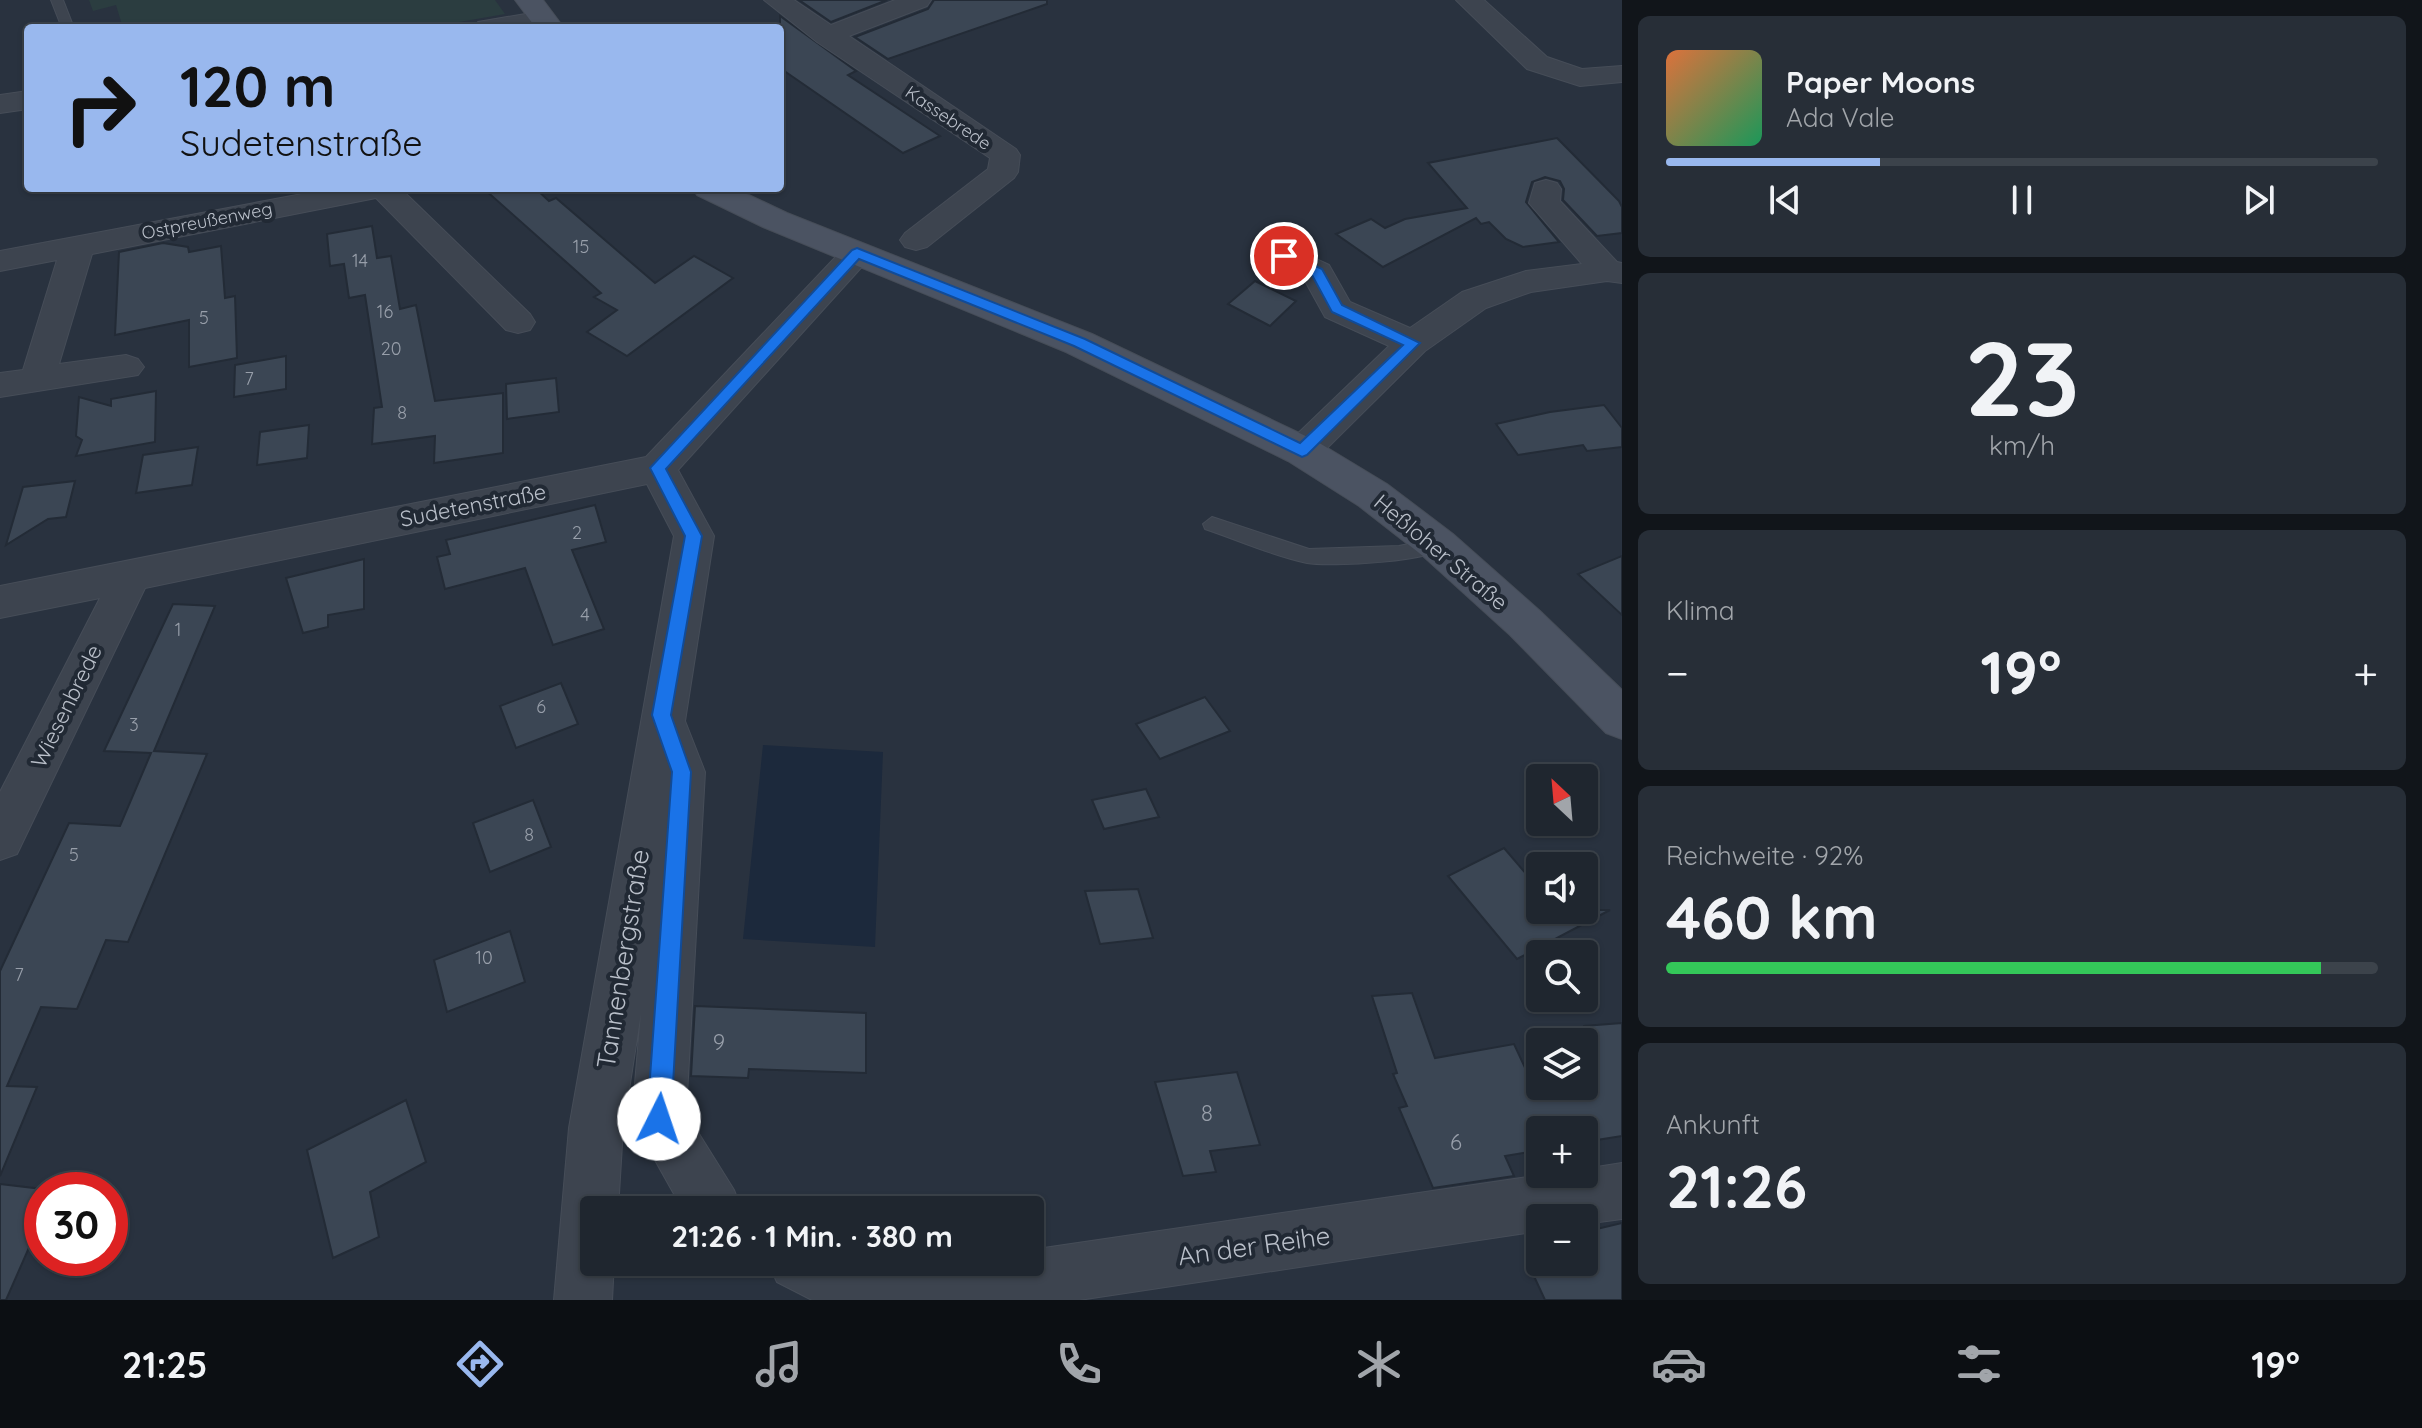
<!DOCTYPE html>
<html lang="de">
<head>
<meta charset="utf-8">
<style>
  :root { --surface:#1f262f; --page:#272e37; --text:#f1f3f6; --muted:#a1a5aa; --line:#3c434b; --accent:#99b8ee }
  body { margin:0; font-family:Quicksand,sans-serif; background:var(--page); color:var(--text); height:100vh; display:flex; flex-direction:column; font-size:30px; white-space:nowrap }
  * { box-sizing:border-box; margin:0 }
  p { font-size:26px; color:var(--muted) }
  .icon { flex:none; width:44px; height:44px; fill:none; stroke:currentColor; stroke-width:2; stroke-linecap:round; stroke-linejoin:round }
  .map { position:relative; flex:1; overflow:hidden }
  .panel { display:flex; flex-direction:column; gap:16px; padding:16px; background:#11151a; width:800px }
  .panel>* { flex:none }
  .top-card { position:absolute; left:24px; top:24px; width:760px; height:168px; border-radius:8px; box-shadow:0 2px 6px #0004,0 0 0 2px var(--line); background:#99b8ee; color:#111; overflow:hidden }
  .needle { width:52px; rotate:334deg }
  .controls { position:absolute; left:1526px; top:764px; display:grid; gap:16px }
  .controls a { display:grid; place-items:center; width:72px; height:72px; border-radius:8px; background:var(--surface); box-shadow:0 2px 6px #0004,0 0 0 2px var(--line); font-size:40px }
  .speed { position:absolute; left:24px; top:1172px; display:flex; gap:16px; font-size:40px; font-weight:700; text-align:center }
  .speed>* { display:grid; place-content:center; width:104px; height:104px; border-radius:50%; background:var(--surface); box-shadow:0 2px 6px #0004,0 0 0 2px var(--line); line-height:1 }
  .speed .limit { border:12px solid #d22; background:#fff; color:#111 }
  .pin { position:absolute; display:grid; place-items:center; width:68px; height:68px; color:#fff; margin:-34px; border:4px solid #fff; border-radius:50%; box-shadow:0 2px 8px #0007 }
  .me { position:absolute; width:88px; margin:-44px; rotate:4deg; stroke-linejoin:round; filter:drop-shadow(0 0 6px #0008) }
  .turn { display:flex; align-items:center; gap:28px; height:168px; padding:0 24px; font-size:36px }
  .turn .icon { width:104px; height:104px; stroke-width:2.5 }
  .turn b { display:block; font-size:56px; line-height:68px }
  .big { font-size:60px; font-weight:800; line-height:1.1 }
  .panel .card { flex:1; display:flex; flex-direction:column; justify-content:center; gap:12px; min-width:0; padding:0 28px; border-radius:12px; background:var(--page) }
  .panel .dial { align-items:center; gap:0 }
  .dial b { font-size:104px; line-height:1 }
  .song { display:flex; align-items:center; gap:24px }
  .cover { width:96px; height:96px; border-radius:12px; background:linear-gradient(135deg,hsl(20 70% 55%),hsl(150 70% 35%)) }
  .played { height:8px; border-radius:4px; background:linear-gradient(90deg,var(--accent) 30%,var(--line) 30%) }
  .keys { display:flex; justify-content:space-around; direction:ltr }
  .heat { display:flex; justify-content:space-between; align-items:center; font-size:44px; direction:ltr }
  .charge { height:12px; border-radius:6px; background:linear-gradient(90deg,#34c759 92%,var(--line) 0) }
  .trip { position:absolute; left:580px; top:1196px; width:464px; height:80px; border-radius:8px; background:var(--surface); box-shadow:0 2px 6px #0004,0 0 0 2px var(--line); font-weight:800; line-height:80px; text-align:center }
  .tab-bar { display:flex; height:128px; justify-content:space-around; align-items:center; background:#0c0f13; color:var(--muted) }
  .tab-bar .icon { width:56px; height:56px }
  .tab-bar .selected { color:var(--accent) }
  .tab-bar b { font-size:36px; color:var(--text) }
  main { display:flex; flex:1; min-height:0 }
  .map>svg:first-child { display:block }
  .green { fill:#2b3d40 }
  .water { fill:#1c293c }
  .building { fill:#3b4654; stroke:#232b36; stroke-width:2 }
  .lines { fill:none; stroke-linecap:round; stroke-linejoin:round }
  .lane-casing { stroke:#464d58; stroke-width:2 }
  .street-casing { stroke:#464d58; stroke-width:2 }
  .secondary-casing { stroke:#464d58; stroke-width:2 }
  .lane { fill:#3d444f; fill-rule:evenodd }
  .street { fill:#3d444f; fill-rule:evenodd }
  .secondary { fill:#4b5362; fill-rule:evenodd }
  .route { fill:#1a73e8; stroke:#114b97; stroke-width:2 }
  .labels { text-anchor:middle; stroke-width:8; stroke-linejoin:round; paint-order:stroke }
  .far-street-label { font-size:18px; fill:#b9bfc9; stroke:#212934 }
  .number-label { font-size:18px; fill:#989faa }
  .street-label { font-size:22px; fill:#b9bfc9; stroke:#212934 }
  .near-number-label { font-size:22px; fill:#989faa }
  .near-street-label { font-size:26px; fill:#b9bfc9; stroke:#212934 }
</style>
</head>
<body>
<main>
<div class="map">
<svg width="1622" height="1300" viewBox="0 0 1622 1300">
  <rect width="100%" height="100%" fill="#29323f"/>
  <!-- green -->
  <polygon class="green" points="89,0 495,0 505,14 425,28 123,28 116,5 93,11"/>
  <!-- water -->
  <polygon class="water" points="763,745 883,752 875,947 743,939"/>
  <!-- building -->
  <g class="building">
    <polygon points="799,0 887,0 831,22"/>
    <polygon points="934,0 1047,0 1047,4 888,59 855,37 928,9"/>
    <polygon points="780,16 856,71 848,75 940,136 903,153 780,68"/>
    <polygon points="1557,138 1619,201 1622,207 1622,233 1597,236 1563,200 1564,189 1560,181 1545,177 1532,182 1526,202 1559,242 1523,247 1506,239 1489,222 1481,224 1476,218 1383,267 1336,234 1371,219 1385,228 1405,219 1467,208 1428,163"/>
    <polygon points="483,188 535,188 549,201 556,198 655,283 694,256 733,278 627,356 587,332 617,310 594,297 601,293"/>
    <polygon points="372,226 377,258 391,256 400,309 416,305 435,401 503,393 503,453 434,463 435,436 372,444 374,408 382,407 365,295 349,298 344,264 330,266 327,234"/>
    <polygon points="163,243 188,247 189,252 221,246 225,298 235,296 237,358 189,367 189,320 115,335 119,252"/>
    <polygon points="1255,281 1296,301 1270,326 1228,304"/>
    <polygon points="286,356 286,389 234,397 235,365"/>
    <polygon points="556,378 559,412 507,419 506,384"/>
    <polygon points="156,391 155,442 76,456 82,440 76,436 79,397 111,406 111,399"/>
    <polygon points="1604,405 1622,428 1622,447 1587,451 1583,445 1518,455 1496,424 1550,412"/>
    <polygon points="309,425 307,458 257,465 260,432"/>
    <polygon points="198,447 192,485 136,493 143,455"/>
    <polygon points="75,481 66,517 48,519 6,545 23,487"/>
    <polygon points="595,505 606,542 572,550 604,629 553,645 525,568 445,589 437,557 450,554 446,540"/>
    <polygon points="1622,556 1622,615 1578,574"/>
    <polygon points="364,559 364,609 328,615 328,627 303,633 286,578"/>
    <polygon points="173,604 215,606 154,751 207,754 128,942 106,940 77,1009 41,1007 7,1086 37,1087 0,1176 0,971 69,823 120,826 151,753 104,751"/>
    <polygon points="561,683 578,724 516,748 500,706"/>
    <polygon points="1205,697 1230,731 1160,759 1136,724"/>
    <polygon points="1146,789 1159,817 1104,829 1092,800"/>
    <polygon points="533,800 551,847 490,872 473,823"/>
    <polygon points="1504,848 1540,890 1540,910 1610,910 1517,959 1448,876"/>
    <polygon points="1138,889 1153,938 1100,944 1085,891"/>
    <polygon points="510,931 525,982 447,1012 434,960"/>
    <polygon points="1412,993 1435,1058 1514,1044 1527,1072 1540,1070 1540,1086 1584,1086 1584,1026 1622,1023 1622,1136 1584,1142 1584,1130 1540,1130 1540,1150 1505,1156 1514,1176 1433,1188 1399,1108 1407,1106 1393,1074 1397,1073 1372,996"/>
    <polygon points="695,1006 866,1013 866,1073 749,1069 748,1078 691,1076"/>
    <polygon points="1237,1072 1260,1145 1210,1151 1216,1172 1183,1176 1155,1082"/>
    <polygon points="406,1100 426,1162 370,1192 379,1237 333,1258 307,1150"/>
    <polygon points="0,1184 42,1189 42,1218 6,1300 0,1300"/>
    <polygon points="1622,1223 1622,1300 1545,1300 1532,1272 1584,1262 1584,1232"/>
  </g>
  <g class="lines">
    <!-- lane casing -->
    <g class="lane-casing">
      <g id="lane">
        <polygon points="51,0 63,0 74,28 62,28"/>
        <path d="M1212,517L1309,549L1399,546L1438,538L1447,545C1437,562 1328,567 1307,563C1273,556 1238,540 1205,529L1203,524Z"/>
      </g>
    </g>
    <!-- street casing -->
    <g class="street-casing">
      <g id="street">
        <polygon points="764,0 794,0 831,25 895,0 931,0 927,6 849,36 1016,149 1020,155 1018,172 1014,178 927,247 916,250 905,247 900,240 905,233 988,169 990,158 817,42"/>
        <polygon points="1456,0 1484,0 1547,57 1582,69 1622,66 1622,82 1580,86 1527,69"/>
        <polygon points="543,11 552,13 556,19 552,25 536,28 474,28 478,22"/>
        <polygon points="28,91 28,109 0,113 0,95"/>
        <polygon points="1546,180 1557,183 1561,189 1560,201 1617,262 1622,263 1622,283 1607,281 1531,292 1486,308 1425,351 1315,460 1302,464 1289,460 1283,451 1289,442 1389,346 1325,317 1304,279 1273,263 1268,256 1273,249 1284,246 1295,249 1329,265 1350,302 1410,328 1462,292 1526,271 1582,264 1529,203 1535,183"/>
        <polygon points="334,188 400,188 530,314 535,322 530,330 518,333 506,330 376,198 92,254 59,364 126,355 138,359 144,367 138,375 0,397 0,373 23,370 57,260 0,271 0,251"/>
        <polygon points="857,243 868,246 873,253 868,260 678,470 714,536 685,721 705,772 686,1113 734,1190 742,1210 683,1210 632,1119 641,1013 623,1128 618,1210 594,1210 594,1262 614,1262 612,1300 554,1300 569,1128 674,536 647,484 145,588 17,854 0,860 0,792 100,598 0,618 0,586 646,457 846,246"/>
        <polygon points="1622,1163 1622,1219 1584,1224 1584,1218 1540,1218 1540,1231 1079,1300 812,1300 777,1282 768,1262 858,1262 880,1273 946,1262 1030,1262 1030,1250 1549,1174 1584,1174 1584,1169"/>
      </g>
    </g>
    <!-- secondary casing -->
    <g class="secondary-casing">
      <g id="secondary">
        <polygon points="515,0 543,0 564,28 536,28"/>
        <polygon points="692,188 734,188 787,213 1092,334 1316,441 1387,484 1453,534 1540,611 1622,690 1622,739 1606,733 1510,635 1423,556 1359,506 1288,461 1066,352 763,227 697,195"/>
      </g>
    </g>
    <!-- lane -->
    <use href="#lane" class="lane"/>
    <!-- street -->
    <use href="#street" class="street"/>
    <!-- secondary -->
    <use href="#secondary" class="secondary"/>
  </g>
  <!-- route -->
  <polygon class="route" points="857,248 1085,339 1300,443 1403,345 1332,312 1312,275 1279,260 1279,253 1289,253 1322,269 1342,305 1420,343 1307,455 1302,457 1074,346 859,259 666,469 702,536 671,715 691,772 671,1119 667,1127 659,1131 651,1127 647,1119 672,772 652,715 685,536 650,468 852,250"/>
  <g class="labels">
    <!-- far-street labels -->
    <g class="far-street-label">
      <text transform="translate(948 118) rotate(34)" y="6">Kassebrede</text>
      <text transform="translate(207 221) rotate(-11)" y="6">Ostpreußenweg</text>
    </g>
    <!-- number labels -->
    <g class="number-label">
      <text x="581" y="253">15</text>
      <text x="360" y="267">14</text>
      <text x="385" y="318">16</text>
      <text x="204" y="324">5</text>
      <text x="391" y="355">20</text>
      <text x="249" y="385">7</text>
      <text x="402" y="419">8</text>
      <text x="577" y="539">2</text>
      <text x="585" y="621">4</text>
      <text x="178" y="636">1</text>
      <text x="541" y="713">6</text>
      <text x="134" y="731">3</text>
      <text x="529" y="841">8</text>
      <text x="74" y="861">5</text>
      <text x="484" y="964">10</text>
      <text x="19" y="981">7</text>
    </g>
    <!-- street labels -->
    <g class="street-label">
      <text transform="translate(473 505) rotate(-11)" y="8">Sudetenstraße</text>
      <text transform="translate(1441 552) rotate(40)" y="8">Heßloher Straße</text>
      <text transform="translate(66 706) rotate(-64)" y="8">Wiesenbrede</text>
    </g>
    <!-- near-number labels -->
    <g class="near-number-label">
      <text x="719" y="1050">9</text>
      <text x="1207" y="1121">8</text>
      <text x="1456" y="1150">6</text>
    </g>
    <!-- near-street labels -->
    <g class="near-street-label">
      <text transform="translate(623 959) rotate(-81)" y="9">Tannenbergstraße</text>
      <text transform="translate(1254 1246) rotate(-8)" y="9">An der Reihe</text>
    </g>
  </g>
</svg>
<div class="controls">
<a><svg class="needle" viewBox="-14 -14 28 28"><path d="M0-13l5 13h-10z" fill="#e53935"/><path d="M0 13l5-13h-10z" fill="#a1a5aa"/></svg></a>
<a><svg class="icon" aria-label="sound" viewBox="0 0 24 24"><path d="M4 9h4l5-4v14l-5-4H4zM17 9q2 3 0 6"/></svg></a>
<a><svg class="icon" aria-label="search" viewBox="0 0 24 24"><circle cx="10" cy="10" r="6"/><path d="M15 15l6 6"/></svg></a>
<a><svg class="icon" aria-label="layers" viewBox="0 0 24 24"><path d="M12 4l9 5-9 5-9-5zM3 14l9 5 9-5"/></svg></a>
<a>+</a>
<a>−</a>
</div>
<div class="speed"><div class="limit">30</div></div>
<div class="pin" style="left:1284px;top:256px;background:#d93025"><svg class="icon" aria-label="arrive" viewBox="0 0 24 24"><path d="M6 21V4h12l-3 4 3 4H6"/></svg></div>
<svg class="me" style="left:659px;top:1119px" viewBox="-20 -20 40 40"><circle r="19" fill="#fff"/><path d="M0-13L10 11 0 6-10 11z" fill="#1a73e8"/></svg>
<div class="trip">21:26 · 1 Min. · 380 m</div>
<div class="top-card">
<div class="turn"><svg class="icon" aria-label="right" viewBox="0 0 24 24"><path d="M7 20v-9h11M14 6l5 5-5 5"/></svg><div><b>120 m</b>Sudetenstraße</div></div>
</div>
</div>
<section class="panel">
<div class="card">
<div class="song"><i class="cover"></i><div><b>Paper Moons</b><p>Ada Vale</p></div></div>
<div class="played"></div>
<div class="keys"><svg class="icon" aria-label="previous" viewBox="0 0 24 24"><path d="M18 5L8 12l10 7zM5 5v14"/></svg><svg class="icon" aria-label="pause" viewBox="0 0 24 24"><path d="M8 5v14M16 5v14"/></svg><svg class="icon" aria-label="next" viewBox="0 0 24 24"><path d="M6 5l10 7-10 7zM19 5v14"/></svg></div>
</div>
<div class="card dial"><b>23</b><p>km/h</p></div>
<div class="card"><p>Klima</p>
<div class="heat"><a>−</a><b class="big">19°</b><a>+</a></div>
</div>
<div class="card"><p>Reichweite · 92%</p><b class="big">460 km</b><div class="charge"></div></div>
<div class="card"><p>Ankunft</p><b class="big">21:26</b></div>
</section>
</main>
<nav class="tab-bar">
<b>21:25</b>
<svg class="icon selected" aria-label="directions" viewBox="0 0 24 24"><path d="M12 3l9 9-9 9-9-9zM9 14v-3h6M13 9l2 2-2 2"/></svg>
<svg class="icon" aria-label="music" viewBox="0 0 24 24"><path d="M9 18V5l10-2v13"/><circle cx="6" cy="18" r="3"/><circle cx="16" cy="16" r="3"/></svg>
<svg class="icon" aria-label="phone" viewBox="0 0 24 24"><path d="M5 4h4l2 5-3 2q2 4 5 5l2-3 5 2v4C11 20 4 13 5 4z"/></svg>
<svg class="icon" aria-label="climate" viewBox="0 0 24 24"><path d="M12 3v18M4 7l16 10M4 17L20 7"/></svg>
<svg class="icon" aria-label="car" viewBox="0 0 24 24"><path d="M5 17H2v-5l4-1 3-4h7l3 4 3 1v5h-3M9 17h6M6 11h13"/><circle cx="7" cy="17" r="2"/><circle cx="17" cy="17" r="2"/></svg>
<svg class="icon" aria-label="filters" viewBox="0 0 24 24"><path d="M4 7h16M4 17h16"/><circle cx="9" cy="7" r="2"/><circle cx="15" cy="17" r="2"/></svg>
<b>19°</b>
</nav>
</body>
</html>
